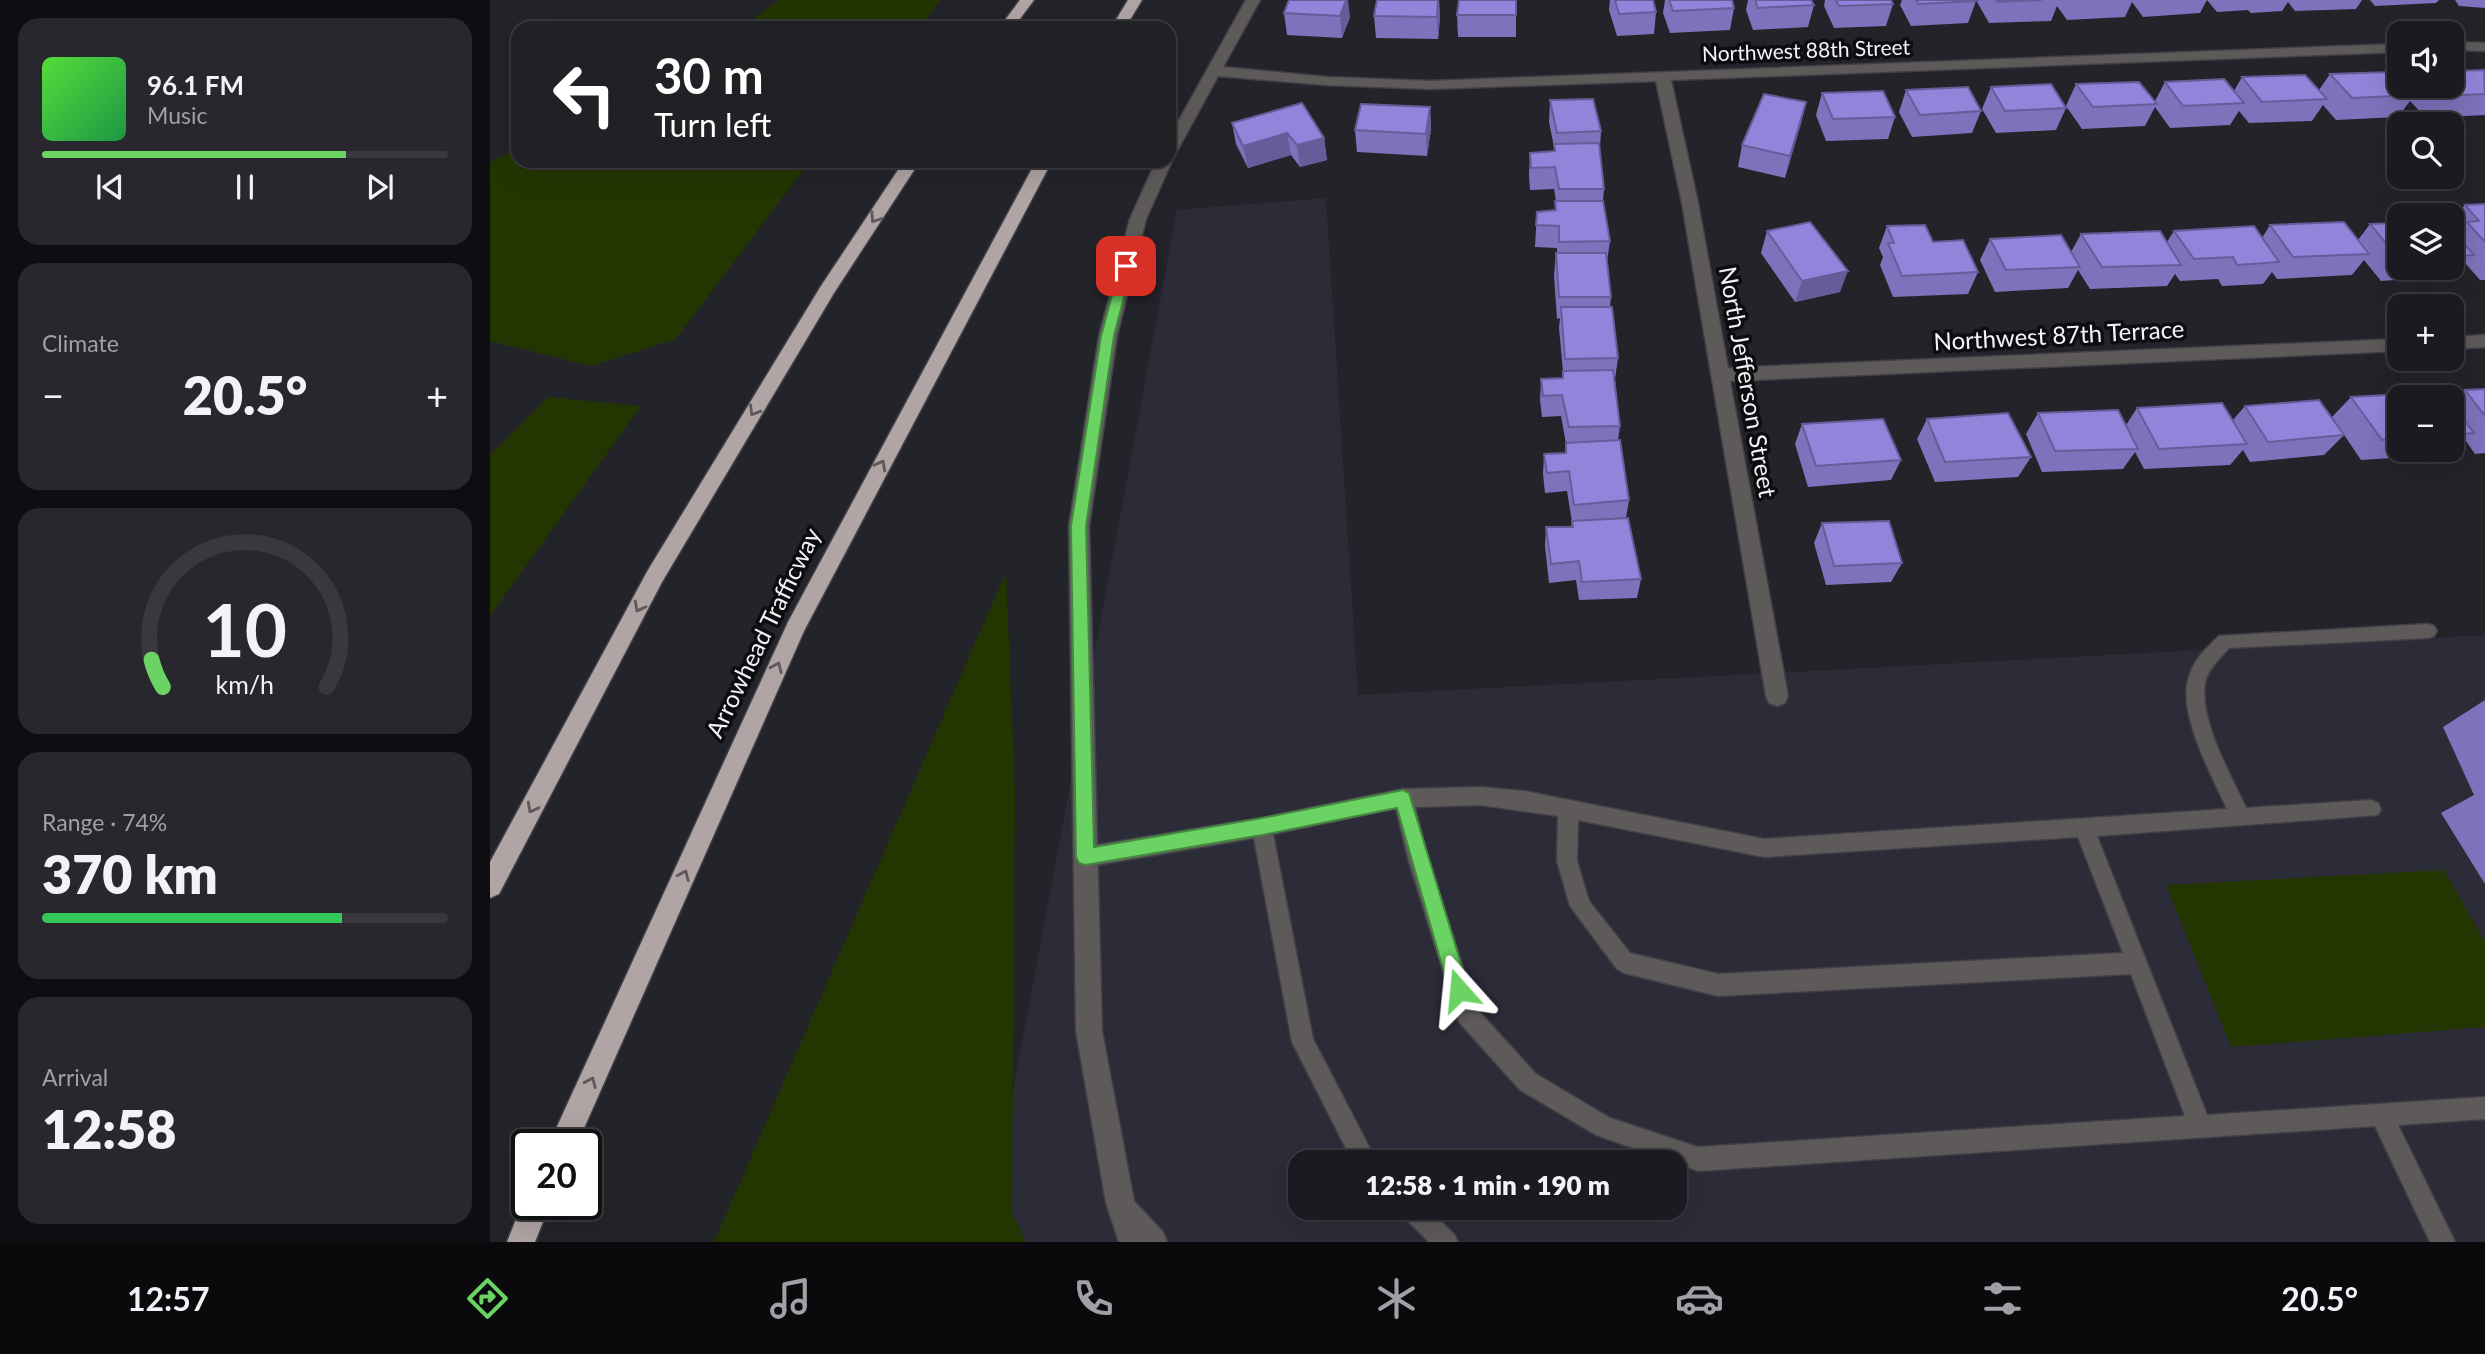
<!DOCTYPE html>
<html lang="en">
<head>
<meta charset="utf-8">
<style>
  :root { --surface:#1a1a20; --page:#27272d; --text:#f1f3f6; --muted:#9fa1a5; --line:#38383e; --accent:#6ad363 }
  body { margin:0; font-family:Lato,sans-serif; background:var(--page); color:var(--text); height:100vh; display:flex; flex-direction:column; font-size:26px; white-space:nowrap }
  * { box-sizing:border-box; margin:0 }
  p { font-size:23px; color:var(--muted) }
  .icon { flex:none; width:38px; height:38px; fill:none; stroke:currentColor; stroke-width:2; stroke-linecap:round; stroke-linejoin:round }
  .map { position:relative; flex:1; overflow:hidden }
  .panel { display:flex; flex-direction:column; gap:18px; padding:18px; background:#0e0e12; width:490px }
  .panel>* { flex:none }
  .guide { position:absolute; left:21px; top:21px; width:665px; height:147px; border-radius:21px; box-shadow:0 7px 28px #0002,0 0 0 2px var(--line); background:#202124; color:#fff; overflow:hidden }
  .fabs { position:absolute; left:1897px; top:21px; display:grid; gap:14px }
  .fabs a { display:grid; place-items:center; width:77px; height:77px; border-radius:14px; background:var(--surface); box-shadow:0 7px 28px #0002,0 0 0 2px var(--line); font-size:35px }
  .speed { position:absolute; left:21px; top:1129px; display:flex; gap:14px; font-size:35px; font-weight:700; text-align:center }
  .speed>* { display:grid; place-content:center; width:91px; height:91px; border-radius:50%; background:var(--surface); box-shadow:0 7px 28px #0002,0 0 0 2px var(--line); line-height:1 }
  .speed .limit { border:4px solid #111; border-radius:10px; background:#fff; color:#111 }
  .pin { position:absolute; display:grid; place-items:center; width:60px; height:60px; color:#fff; margin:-30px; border-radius:14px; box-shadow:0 4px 10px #0006 }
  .me { position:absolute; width:77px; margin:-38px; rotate:342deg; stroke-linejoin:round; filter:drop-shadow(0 0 5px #0008) }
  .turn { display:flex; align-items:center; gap:24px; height:147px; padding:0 28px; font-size:32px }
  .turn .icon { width:91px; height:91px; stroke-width:2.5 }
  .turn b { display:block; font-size:49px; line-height:60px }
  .big { font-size:52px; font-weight:800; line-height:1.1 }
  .panel .tile { flex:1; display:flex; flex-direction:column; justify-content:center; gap:10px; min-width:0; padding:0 24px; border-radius:21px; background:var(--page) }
  .panel .dial { align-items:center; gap:0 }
  .dial svg { height:182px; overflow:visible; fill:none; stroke:var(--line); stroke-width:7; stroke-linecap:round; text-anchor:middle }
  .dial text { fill:var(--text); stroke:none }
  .song { display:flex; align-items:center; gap:21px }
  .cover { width:84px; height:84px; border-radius:10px; background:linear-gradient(135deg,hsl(110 70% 55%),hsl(140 70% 35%)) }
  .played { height:7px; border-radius:4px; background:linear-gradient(90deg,var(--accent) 75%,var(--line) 75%) }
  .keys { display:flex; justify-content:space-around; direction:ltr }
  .heat { display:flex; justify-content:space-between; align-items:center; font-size:38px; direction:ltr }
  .charge { height:10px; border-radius:5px; background:linear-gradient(90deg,#34c759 74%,var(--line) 0) }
  .trip { position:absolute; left:798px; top:1150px; width:399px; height:70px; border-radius:21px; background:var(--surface); box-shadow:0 7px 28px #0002,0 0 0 2px var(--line); font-weight:800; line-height:70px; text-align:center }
  .tab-bar { display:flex; height:112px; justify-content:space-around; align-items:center; background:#0a0a0d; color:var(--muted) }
  .tab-bar .icon { width:49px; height:49px }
  .tab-bar .active { color:var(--accent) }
  .tab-bar b { font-size:32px; color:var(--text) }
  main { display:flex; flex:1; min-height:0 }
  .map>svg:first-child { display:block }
  .built { fill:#2c2b38; fill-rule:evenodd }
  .green { fill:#233601 }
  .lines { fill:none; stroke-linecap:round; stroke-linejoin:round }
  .lane-casing { stroke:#404047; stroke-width:3 }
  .street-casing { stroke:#404047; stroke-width:3 }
  .highway-casing { stroke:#404047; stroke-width:3 }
  .lane { fill:#5e5a5a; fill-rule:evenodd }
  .street { fill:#5e5a5a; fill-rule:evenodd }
  .highway { fill:#b0a4a4; fill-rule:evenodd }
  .wall { fill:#7e72bc }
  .shaded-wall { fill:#665c99 }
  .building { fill:#9284db; stroke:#665c99; stroke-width:2 }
  .oneway { stroke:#5e585a }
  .route { fill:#6ad363; stroke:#458940; stroke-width:2 }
  .labels { text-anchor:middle; stroke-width:7; stroke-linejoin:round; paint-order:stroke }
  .far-street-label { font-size:21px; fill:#f3f3f8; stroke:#0d0d10 }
  .street-label { font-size:24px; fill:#f3f3f8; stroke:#0d0d10 }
</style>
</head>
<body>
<main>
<section class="panel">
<div class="tile">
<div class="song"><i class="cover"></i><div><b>96.1 FM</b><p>Music</p></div></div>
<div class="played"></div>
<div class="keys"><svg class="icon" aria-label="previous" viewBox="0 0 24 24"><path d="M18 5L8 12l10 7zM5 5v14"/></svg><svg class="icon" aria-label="pause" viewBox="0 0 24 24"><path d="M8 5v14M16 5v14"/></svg><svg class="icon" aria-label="next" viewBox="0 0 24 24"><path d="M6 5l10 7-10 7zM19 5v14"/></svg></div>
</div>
<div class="tile"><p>Climate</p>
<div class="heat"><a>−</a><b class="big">20.5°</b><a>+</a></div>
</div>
<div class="tile dial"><svg viewBox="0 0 100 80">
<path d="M14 69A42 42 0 1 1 86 69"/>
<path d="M14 69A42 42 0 0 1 9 57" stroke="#6ad363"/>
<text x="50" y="56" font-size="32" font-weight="700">10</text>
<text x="50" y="72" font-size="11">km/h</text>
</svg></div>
<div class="tile"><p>Range · 74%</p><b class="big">370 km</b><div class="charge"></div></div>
<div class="tile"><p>Arrival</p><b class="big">12:58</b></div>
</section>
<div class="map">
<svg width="1995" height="1242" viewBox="0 0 1995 1242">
  <rect width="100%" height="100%" fill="#23232a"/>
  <!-- built -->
  <path class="built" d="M836,198L868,695L1995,635V1242H495L687,210ZM810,1162H1185V1208H810Z"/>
  <!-- green -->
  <g class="green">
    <polygon points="289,0 451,0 428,28 252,28"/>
    <polygon points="28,148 28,161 320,161 186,339 101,366 0,341 0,162"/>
    <polygon points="58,397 151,406 0,616 0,455"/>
    <polygon points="516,572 525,791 522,1213 536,1242 224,1242"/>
    <polygon points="1954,870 1995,942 1995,1027 1741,1047 1676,885"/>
  </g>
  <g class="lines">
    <!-- lane casing -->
    <g class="lane-casing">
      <g id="lane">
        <path d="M1938,624L1944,626L1947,631L1944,636L1938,638L1739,648C1731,657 1720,667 1716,679C1706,715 1741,775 1756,808L1881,800L1888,803L1891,809L1888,815L1607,836L1717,1115L1995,1097V1119L1908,1125L1965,1242H1940L1885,1126L1208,1171L1106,1135L1030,1090L969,1022L918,859L906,808L783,834L823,1039L887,1162H863L802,1042L764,838L595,867L588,864L585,857L588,850L595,847L772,818L913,789L990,787L1034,791L1274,839L1737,809C1722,776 1689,717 1698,680C1702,662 1716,648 1729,636ZM990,805L1068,816L1067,861L1080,906L1127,969L1134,973L1228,996L1641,974L1695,1116L1208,1147L1120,1118L1046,1074L986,1008L938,859L925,807ZM1088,820L1274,857L1588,837L1633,953L1228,974L1140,953L1099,901L1087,861Z"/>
        <polygon points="909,1208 937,1208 964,1234 968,1242 939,1242 913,1216"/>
      </g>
    </g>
    <!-- street casing -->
    <g class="street-casing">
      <g id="street">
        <polygon points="756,0 770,0 733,67 836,77 941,81 1909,44 1909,52 1181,80 1208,203 1238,368 1909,339 1909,351 1240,381 1298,696 1295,703 1287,706 1279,703 1276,696 1192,203 1166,81 941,89 836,85 728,76 687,151 679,156 679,138"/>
        <polygon points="1962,42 1995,43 1995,51 1962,50"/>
        <polygon points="679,158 682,161 656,219 627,336 599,526 612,1031 644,1201 673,1232 677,1242 629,1242 616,1203 586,1031 579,526 609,336 640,219 666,161 679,161"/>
        <polygon points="1995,335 1995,347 1962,349 1962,337"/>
      </g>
    </g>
    <!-- highway casing -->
    <g class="highway-casing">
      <g id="highway">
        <polygon points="530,0 544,0 523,28 509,28"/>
        <polygon points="638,0 652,0 635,28 621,28"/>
        <polygon points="414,161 430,161 344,293 172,582 9,894 0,898 0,862 158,570 331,286"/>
        <polygon points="546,161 562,161 314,631 87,1144 59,1144 298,622"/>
        <polygon points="36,1194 37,1204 60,1204 45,1242 17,1242"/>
      </g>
    </g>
    <!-- lane -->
    <use href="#lane" class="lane"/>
    <!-- street -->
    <use href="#street" class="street"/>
    <!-- highway -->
    <use href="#highway" class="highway"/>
  </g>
  <!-- wall -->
  <g class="wall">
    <polygon points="949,0 950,18 948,39 886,38 884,16"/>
    <polygon points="1026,0 1026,37 968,37 967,15"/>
    <polygon points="1120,0 1163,0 1166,12 1164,34 1127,36 1119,10"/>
    <polygon points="1175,0 1242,0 1244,8 1240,30 1180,33 1173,13"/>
    <polygon points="1258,0 1321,0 1324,5 1318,27 1263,30 1256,10"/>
    <polygon points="1335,0 1401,0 1403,4 1396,26 1344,28 1334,6"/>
    <polygon points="1412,0 1485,0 1486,1 1478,23 1421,26 1410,5"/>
    <polygon points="1488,0 1717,0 1710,13 1653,17 1642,2 1635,17 1577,20 1567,6 1561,21 1499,23 1487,2"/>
    <polygon points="1717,0 1872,0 1866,9 1805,11 1798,2 1792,11 1761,13 1758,10 1727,12"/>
    <polygon points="1880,0 1949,0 1946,3 1885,6"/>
    <polygon points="1965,0 1995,0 1995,8 1969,6"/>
    <polygon points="794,13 860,17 852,38 797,35"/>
    <polygon points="1995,71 1995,115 1936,118 1920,101 1908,117 1846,120 1833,105 1822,121 1759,123 1749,111 1740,125 1680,128 1665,107 1655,126 1592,129 1576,106 1586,84 1665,101 1675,82 1744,91 1752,77 1829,90 1840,74 1918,88 1919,86 1962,86"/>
    <polygon points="1501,87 1576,108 1566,130 1506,133 1492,109"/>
    <polygon points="1416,90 1491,111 1482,133 1422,137 1409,112"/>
    <polygon points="1332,93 1405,117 1398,139 1336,141 1326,115"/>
    <polygon points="1060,100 1111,131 1110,148 1114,189 1113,201 1120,241 1117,262 1121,297 1120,307 1128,358 1125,379 1130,426 1128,440 1139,500 1136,518 1151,579 1147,598 1089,600 1086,580 1059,583 1055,546 1056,527 1081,527 1082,522 1077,491 1055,493 1053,474 1054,454 1075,453 1076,444 1071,416 1052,417 1050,400 1051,379 1072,378 1073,372 1069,328 1070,318 1067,319 1064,275 1066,253 1067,253 1067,248 1045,247 1047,212 1065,210 1066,201 1064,189 1040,190 1039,175 1040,153 1064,152 1064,147 1059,122"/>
    <polygon points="1316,102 1295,178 1248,167 1252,145"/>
    <polygon points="940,107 941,129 937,156 867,152 865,130"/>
    <polygon points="742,123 834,138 837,160 810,167 801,155 758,168 746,144"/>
    <polygon points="1995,204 1995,280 1990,280 1976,264 1964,276 1891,281 1874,260 1862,275 1787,279 1782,272 1773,284 1732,286 1728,279 1690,281 1685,274 1677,286 1600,289 1588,270 1578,288 1505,292 1490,260 1500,239 1581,252 1591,234 1677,242 1684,231 1772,238 1780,225 1868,240 1880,224 1909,223 1909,268 1962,268 1962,219 1975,205"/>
    <polygon points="1397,226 1443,242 1488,272 1478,294 1403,297 1390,265 1393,257 1389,248"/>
    <polygon points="1277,231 1350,292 1305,302 1271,253"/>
    <polygon points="1995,389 1995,453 1985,454 1976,441 1962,454 1871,460 1842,417 1861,397 1909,397 1909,450 1962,450 1962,403 1975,390"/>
    <polygon points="1755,406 1854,435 1834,455 1760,462 1753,450 1740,465 1654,469 1645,452 1633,469 1552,472 1536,434 1548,413 1636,425 1647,408 1743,420"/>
    <polygon points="1437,419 1541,457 1528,477 1445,482 1427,439"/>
    <polygon points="1312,424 1411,460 1401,480 1318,487 1305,444"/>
    <polygon points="1332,523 1412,563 1401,582 1336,585 1324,543"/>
    <polygon points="1995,700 1995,884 1951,813 1984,795 1953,727"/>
  </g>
  <!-- shaded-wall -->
  <g class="shaded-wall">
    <polygon points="856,0 858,0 860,17 852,38 850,16"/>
    <polygon points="949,0 950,18 948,39 947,17"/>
    <polygon points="1316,102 1311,124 1295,178 1300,156"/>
    <polygon points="940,107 941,129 937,156 936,134"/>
    <polygon points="797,133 801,155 758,168 753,146"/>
    <polygon points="834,138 837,160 810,167 807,145"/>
    <polygon points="1358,271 1350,292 1305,302 1312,281"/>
  </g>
  <!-- building -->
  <g class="building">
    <polygon points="799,0 856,0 850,16 794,13"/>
    <polygon points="887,0 948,0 947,17 884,16"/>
    <polygon points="969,0 1026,0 1026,15 967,15"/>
    <polygon points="1125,0 1163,0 1166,12 1129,14"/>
    <polygon points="1179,0 1242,0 1244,8 1183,11"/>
    <polygon points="1265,0 1321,0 1324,5 1268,8"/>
    <polygon points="1346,0 1401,0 1403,4 1349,6"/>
    <polygon points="1426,0 1485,0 1486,1 1428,4"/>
    <polygon points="1506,0 1552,0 1507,2"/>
    <polygon points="1994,70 1995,94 1953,96 1942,86 1962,86 1962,71"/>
    <polygon points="1903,72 1909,79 1909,86 1916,86 1925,95 1862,98 1840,74"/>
    <polygon points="1815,75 1837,99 1772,102 1752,77"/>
    <polygon points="1734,79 1754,103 1693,106 1675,82"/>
    <polygon points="1649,82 1667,104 1603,107 1586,84"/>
    <polygon points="1561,84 1576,108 1515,111 1501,87"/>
    <polygon points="1478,87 1491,111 1430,115 1416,90"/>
    <polygon points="1393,91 1405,117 1343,119 1332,93"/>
    <polygon points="1274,94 1316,102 1300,156 1252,145"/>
    <polygon points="1103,99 1111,131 1067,133 1060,100"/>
    <polygon points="812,103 834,138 807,145 797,133 753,146 742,123"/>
    <polygon points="871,104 940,107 936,134 865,130"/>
    <polygon points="1109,143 1114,189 1069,189 1065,167 1041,168 1040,153 1065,151 1064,144"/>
    <polygon points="1065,201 1113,201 1120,241 1069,242 1069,226 1046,225 1047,212 1066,210"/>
    <polygon points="1995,204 1995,242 1977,222 1989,221 1975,205"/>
    <polygon points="1320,222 1358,271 1312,281 1277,231"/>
    <polygon points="1854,222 1879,254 1803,257 1780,225"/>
    <polygon points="1909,223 1909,259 1880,224"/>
    <polygon points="1435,225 1443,242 1473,240 1488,272 1412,276 1398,243 1404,243 1397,226"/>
    <polygon points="1764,226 1789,262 1747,265 1743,257 1704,259 1684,231"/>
    <polygon points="1962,230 1984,255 1962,256"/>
    <polygon points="1670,231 1691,265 1612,267 1591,234"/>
    <polygon points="1571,235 1590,267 1516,270 1500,239"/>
    <polygon points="1066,253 1116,253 1121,297 1069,297"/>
    <polygon points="1071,307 1122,307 1128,358 1075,359"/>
    <polygon points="1123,370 1130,426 1079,427 1072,395 1053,396 1051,379 1073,378 1073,371"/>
    <polygon points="1995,389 1995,416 1975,390"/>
    <polygon points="1951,392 1955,397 1909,397 1909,438 1892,440 1861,397"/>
    <polygon points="1829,400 1854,435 1778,442 1755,406"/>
    <polygon points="1732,403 1757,444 1669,449 1647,408"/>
    <polygon points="1962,405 1984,433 1962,435"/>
    <polygon points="1628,410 1648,449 1565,451 1548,413"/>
    <polygon points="1518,413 1541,457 1455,462 1437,419"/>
    <polygon points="1393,419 1411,460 1326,466 1312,424"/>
    <polygon points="1130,440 1139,500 1084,505 1079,471 1057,473 1054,454 1076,453 1076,443"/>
    <polygon points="1138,518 1151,579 1092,582 1089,561 1061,564 1056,527 1083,527 1082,521"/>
    <polygon points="1399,521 1412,563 1344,566 1332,523"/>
  </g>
  <!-- one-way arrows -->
  <defs><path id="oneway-chevron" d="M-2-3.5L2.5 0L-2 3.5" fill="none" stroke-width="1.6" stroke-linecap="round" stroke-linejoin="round" transform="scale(1.75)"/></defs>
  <g class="oneway">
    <use href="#oneway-chevron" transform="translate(385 218) rotate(124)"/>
    <use href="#oneway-chevron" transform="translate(264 411) rotate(121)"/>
    <use href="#oneway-chevron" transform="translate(391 465) rotate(-62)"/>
    <use href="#oneway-chevron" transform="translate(149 607) rotate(118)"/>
    <use href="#oneway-chevron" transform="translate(287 667) rotate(-66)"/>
    <use href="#oneway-chevron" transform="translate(42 808) rotate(118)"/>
    <use href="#oneway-chevron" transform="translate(194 875) rotate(-66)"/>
    <use href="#oneway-chevron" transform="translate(101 1082) rotate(-66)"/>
  </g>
  <!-- route -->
  <polygon class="route" points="636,261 642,266 624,336 596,526 604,847 772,818 913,790 919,793 979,990 976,996 969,999 962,996 959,990 907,808 772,835 595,865 589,863 586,857 581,526 611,336 630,266"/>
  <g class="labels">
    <!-- far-street labels -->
    <g class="far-street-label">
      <text transform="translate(1316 51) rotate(-2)" y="7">Northwest 88th Street</text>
    </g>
    <!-- street labels -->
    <g class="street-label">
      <text transform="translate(1569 336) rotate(-3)" y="8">Northwest 87th Terrace</text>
      <text transform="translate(1257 382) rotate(80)" y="8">North Jefferson Street</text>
      <text transform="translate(274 633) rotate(-64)" y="8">Arrowhead Trafficway</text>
    </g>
  </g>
</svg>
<div class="fabs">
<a><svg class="icon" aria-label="sound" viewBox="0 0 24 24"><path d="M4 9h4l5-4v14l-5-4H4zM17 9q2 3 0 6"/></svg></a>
<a><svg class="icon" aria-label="search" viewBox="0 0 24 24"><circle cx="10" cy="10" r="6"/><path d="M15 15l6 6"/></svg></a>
<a><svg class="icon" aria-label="layers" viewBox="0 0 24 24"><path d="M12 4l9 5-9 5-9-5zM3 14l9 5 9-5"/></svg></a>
<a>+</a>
<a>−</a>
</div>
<div class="speed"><div class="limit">20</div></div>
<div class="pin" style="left:636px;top:266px;background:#d93025"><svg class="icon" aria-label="arrive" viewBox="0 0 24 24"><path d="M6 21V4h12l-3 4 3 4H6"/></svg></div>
<svg class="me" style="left:969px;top:990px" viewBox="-20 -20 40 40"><path d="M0-17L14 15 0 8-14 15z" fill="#6ad363" stroke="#fff" stroke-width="4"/></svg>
<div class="trip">12:58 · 1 min · 190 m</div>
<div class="guide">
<div class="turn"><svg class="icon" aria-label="left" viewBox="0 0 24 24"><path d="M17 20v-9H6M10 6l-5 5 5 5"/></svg><div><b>30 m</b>Turn left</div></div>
</div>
</div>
</main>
<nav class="tab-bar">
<b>12:57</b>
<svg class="icon active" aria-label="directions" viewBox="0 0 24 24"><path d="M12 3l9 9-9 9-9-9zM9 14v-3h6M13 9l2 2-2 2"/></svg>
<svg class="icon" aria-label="music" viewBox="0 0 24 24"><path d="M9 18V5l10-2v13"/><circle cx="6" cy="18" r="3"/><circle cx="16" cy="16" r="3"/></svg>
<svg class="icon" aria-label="phone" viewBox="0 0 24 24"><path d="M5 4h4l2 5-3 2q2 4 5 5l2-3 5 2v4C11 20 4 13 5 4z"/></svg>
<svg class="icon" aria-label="climate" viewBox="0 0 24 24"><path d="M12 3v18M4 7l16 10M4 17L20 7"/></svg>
<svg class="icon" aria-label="car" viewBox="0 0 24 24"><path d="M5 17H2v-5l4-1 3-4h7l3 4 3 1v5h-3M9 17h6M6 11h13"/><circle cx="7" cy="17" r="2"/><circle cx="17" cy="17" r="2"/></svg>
<svg class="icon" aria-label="filters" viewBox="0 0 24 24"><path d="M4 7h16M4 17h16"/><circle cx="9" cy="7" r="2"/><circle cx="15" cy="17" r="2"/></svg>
<b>20.5°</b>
</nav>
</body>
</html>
